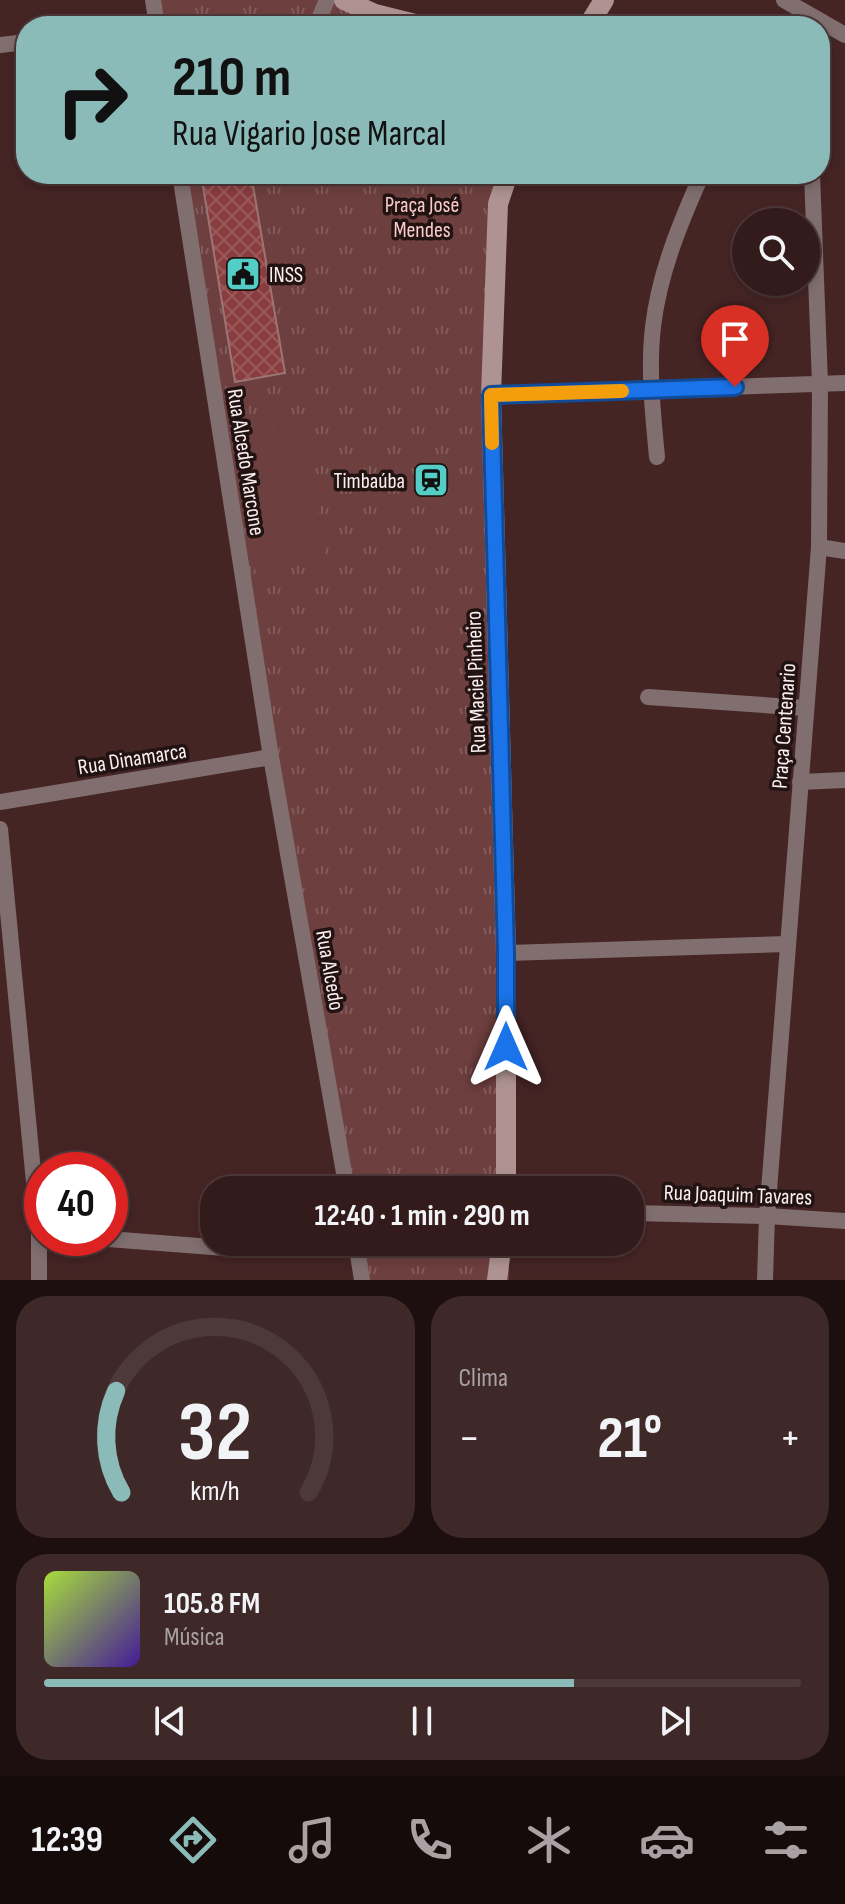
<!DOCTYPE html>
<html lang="pt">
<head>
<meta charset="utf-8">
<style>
  :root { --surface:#341b1b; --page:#3f2828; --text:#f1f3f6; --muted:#a9a1a3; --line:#4e393a; --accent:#8bbbb9 }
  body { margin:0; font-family:"Sofia Sans Condensed",sans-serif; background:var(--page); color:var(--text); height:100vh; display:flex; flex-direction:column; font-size:30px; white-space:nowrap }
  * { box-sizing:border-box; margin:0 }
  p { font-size:26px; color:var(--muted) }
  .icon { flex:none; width:44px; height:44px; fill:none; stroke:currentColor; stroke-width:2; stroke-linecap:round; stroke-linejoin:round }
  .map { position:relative; height:1280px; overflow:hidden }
  .panel { display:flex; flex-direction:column; gap:16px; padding:16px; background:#1d0f0f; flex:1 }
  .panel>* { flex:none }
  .banner { position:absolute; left:16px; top:16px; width:814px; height:168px; border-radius:32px; box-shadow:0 4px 12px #0003,0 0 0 2px var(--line); background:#8bbbb9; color:#111; overflow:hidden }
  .controls { position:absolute; left:732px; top:208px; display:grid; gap:16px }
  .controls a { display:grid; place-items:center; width:88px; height:88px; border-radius:50%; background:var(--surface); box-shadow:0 4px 12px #0003,0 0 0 2px var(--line); font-size:40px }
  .speed { position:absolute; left:24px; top:1152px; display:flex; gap:16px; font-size:40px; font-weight:700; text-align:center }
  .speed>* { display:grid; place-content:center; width:104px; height:104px; border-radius:50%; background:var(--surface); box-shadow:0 4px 12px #0003,0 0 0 2px var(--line); line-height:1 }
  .speed .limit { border:12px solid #d22; background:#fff; color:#111 }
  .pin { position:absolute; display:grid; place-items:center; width:68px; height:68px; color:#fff; margin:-82px -34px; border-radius:50% 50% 50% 0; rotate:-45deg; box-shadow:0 0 8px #0007 }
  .pin .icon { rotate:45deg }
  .me { position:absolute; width:88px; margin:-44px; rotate:0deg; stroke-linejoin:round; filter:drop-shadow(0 0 6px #0008) }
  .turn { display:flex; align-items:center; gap:28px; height:168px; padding:0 24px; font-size:36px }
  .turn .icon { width:104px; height:104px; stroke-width:2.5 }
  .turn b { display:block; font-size:56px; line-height:68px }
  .big { font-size:60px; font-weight:700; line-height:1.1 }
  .panel .card { flex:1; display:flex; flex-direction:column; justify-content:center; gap:12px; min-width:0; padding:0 28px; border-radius:32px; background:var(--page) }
  .panel .dial { align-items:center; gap:0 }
  .dial svg { height:208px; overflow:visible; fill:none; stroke:var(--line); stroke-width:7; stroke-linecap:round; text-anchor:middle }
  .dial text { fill:var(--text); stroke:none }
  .song { display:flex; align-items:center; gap:24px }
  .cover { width:96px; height:96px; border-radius:12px; background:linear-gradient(135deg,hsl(80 70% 55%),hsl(260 70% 35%)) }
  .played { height:8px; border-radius:4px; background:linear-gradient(90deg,var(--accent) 70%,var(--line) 70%) }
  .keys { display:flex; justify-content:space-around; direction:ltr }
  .heat { display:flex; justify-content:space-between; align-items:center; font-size:44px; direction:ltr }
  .panel .tiles { flex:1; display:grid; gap:16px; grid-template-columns:1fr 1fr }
  .card:last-child { grid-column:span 2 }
  .trip { position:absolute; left:200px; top:1176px; width:444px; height:80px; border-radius:32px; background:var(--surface); box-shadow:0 4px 12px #0003,0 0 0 2px var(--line); font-weight:700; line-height:80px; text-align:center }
  .tab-bar { display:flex; height:128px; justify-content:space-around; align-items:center; background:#150b0b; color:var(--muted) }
  .tab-bar .icon { width:56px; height:56px }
  .tab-bar .active { color:var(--accent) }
  .tab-bar b { font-size:36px; color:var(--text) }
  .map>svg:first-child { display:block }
  .park { fill:url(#park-tufts) }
  .garden { fill:#6e3f3f }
  .building { fill:url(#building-cross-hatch); stroke:#9b7574; stroke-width:2 }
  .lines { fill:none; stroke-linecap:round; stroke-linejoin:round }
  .street { stroke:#806f6e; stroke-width:16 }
  .secondary { stroke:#ae9392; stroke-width:20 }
  .route-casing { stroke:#114b97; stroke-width:20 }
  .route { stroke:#1a73e8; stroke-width:14 }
  .slow { stroke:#f59e0b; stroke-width:14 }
  .labels { text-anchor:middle; stroke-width:7; stroke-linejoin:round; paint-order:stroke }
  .park-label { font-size:22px; fill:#facbca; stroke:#211312 }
  .poi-label { font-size:22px; fill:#fdefef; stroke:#211312; text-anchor:start }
  .street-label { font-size:22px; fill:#fdefef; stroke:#211312 }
</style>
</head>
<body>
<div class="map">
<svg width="845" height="1280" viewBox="0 0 845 1280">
  <defs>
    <pattern id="park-tufts" width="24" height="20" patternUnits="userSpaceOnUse" patternTransform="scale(2)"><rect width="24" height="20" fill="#6e3f3f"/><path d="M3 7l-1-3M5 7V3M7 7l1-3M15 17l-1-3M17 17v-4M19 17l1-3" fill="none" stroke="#845b5b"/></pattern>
    <pattern id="building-cross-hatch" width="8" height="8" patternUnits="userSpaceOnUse" patternTransform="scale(2)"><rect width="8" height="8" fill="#893d3f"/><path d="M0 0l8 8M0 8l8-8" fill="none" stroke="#9b595b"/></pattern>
  </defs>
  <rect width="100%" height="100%" fill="#452424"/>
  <!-- park -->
  <g class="park">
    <polygon points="153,0 342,0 420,26 157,26"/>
    <polygon points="181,174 508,174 498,204 506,1190 346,1190"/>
    <polygon points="355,1242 508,1242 509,1280 361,1280"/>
  </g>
  <!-- garden -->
  <polygon class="garden" points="303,422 326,561 256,573 234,433"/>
  <!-- building -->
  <polygon class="building" points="201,174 251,174 285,373 235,382"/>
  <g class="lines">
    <!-- street -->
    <g class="street">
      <polyline points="153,0 157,26"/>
      <polyline points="784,0 845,35"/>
      <polyline points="316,26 327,0"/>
      <polyline points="0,45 26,42"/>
      <polyline points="180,174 271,757 347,1190"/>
      <polyline points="491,395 845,383"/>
      <path d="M657,457C653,414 648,370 653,327C659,274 680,223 702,174"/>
      <polyline points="819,547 845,551"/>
      <polyline points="648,697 806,708"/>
      <polyline points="800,782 845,780"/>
      <polyline points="0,802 271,757"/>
      <polyline points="0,829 39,1234 39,1280"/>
      <polyline points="506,953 788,944"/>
      <polyline points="630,1213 767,1216 845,1221"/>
      <polyline points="95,1238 225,1248"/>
      <polyline points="356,1242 362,1280"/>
      <polyline points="765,1280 767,1216 819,547 820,383 812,174"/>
    </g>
    <!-- secondary -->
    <g class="secondary">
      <polyline points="344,0 375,14 423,26"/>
      <polyline points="588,26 604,0"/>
      <polyline points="506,1190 506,953 491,395 498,204 508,174"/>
      <polyline points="497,1280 502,1242"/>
    </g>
  </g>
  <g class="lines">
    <!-- route casing -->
    <g class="route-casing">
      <polyline id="route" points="506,1047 506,953 491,395 735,387"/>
    </g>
    <!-- route -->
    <use href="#route" class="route"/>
    <!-- slow -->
    <polyline class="slow" points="492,443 491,395 622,391"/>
  </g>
  <!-- icons -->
  <defs>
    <g id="civic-square" transform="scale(1.8)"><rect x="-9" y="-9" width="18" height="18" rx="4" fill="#54cdc7" stroke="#211312"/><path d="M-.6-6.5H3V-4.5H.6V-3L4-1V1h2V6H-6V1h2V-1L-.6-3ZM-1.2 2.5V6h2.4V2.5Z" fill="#111"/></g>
    <g id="station-square" transform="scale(1.8)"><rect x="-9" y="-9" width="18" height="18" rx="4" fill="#54cdc7" stroke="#211312"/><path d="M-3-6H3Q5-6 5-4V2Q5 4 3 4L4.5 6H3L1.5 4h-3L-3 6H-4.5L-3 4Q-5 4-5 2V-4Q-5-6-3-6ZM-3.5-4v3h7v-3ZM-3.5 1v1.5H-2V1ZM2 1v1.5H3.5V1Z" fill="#111"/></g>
  </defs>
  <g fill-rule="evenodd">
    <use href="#civic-square" x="243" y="274"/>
    <use href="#station-square" x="431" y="480"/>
  </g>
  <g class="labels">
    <!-- park labels -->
    <g class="park-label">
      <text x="422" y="212">Praça José<tspan x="422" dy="25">Mendes</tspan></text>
    </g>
    <!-- poi labels -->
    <g class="poi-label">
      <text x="269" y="282">INSS</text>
      <text x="405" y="488" text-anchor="end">Timbaúba</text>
    </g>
    <!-- street labels -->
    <g class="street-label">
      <text transform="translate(247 462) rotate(81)" y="8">Rua Alcedo Marcone</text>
      <text transform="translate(475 682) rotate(-92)" y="8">Rua Maciel Pinheiro</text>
      <text transform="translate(783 726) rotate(-86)" y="8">Praça Centenario</text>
      <text transform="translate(132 758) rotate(-9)" y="8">Rua Dinamarca</text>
      <text transform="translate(331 970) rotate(80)" y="8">Rua Alcedo</text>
      <text transform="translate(738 1194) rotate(2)" y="8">Rua Joaquim Tavares</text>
    </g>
  </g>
</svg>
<div class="controls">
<a><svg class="icon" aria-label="search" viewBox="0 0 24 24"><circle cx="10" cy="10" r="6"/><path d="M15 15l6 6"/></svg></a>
</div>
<div class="speed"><div class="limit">40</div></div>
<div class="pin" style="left:735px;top:387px;background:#d93025"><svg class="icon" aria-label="arrive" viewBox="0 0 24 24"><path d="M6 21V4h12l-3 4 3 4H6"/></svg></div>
<svg class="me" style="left:506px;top:1047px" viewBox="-20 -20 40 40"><path d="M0-17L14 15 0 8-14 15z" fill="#1a73e8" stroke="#fff" stroke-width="4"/></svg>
<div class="trip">12:40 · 1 min · 290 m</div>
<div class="banner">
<div class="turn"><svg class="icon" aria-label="right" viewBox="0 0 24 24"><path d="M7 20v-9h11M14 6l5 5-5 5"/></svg><div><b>210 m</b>Rua Vigario Jose Marcal</div></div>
</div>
</div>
<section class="panel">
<div class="tiles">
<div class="card dial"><svg viewBox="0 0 100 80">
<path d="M14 69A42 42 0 1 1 86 69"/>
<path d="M14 69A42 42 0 0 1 12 30" stroke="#8bbbb9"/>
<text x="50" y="56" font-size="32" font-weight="700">32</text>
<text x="50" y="72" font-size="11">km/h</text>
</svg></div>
<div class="card"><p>Clima</p>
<div class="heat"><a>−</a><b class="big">21°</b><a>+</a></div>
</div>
<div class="card">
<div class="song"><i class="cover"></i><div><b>105.8 FM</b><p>Música</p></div></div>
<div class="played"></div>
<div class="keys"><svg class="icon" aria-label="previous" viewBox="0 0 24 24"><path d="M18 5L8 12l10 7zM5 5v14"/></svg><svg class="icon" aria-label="pause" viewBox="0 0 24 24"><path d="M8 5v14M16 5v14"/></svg><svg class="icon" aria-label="next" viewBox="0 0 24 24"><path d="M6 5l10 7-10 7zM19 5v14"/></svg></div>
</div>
</div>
</section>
<nav class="tab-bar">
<b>12:39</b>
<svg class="icon active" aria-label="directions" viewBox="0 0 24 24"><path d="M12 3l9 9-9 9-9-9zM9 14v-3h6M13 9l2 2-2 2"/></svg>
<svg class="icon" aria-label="music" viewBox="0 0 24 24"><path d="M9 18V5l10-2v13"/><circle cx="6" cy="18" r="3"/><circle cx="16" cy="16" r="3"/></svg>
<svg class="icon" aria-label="phone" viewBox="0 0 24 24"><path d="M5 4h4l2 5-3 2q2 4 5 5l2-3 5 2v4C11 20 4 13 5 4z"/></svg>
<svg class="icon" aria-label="climate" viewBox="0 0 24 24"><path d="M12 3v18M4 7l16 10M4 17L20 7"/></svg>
<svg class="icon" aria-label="car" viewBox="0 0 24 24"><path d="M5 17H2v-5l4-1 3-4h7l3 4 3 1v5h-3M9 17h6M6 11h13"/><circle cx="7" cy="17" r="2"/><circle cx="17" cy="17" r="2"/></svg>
<svg class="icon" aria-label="filters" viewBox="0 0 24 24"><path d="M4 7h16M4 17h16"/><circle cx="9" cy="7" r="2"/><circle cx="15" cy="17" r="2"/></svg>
</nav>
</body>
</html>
